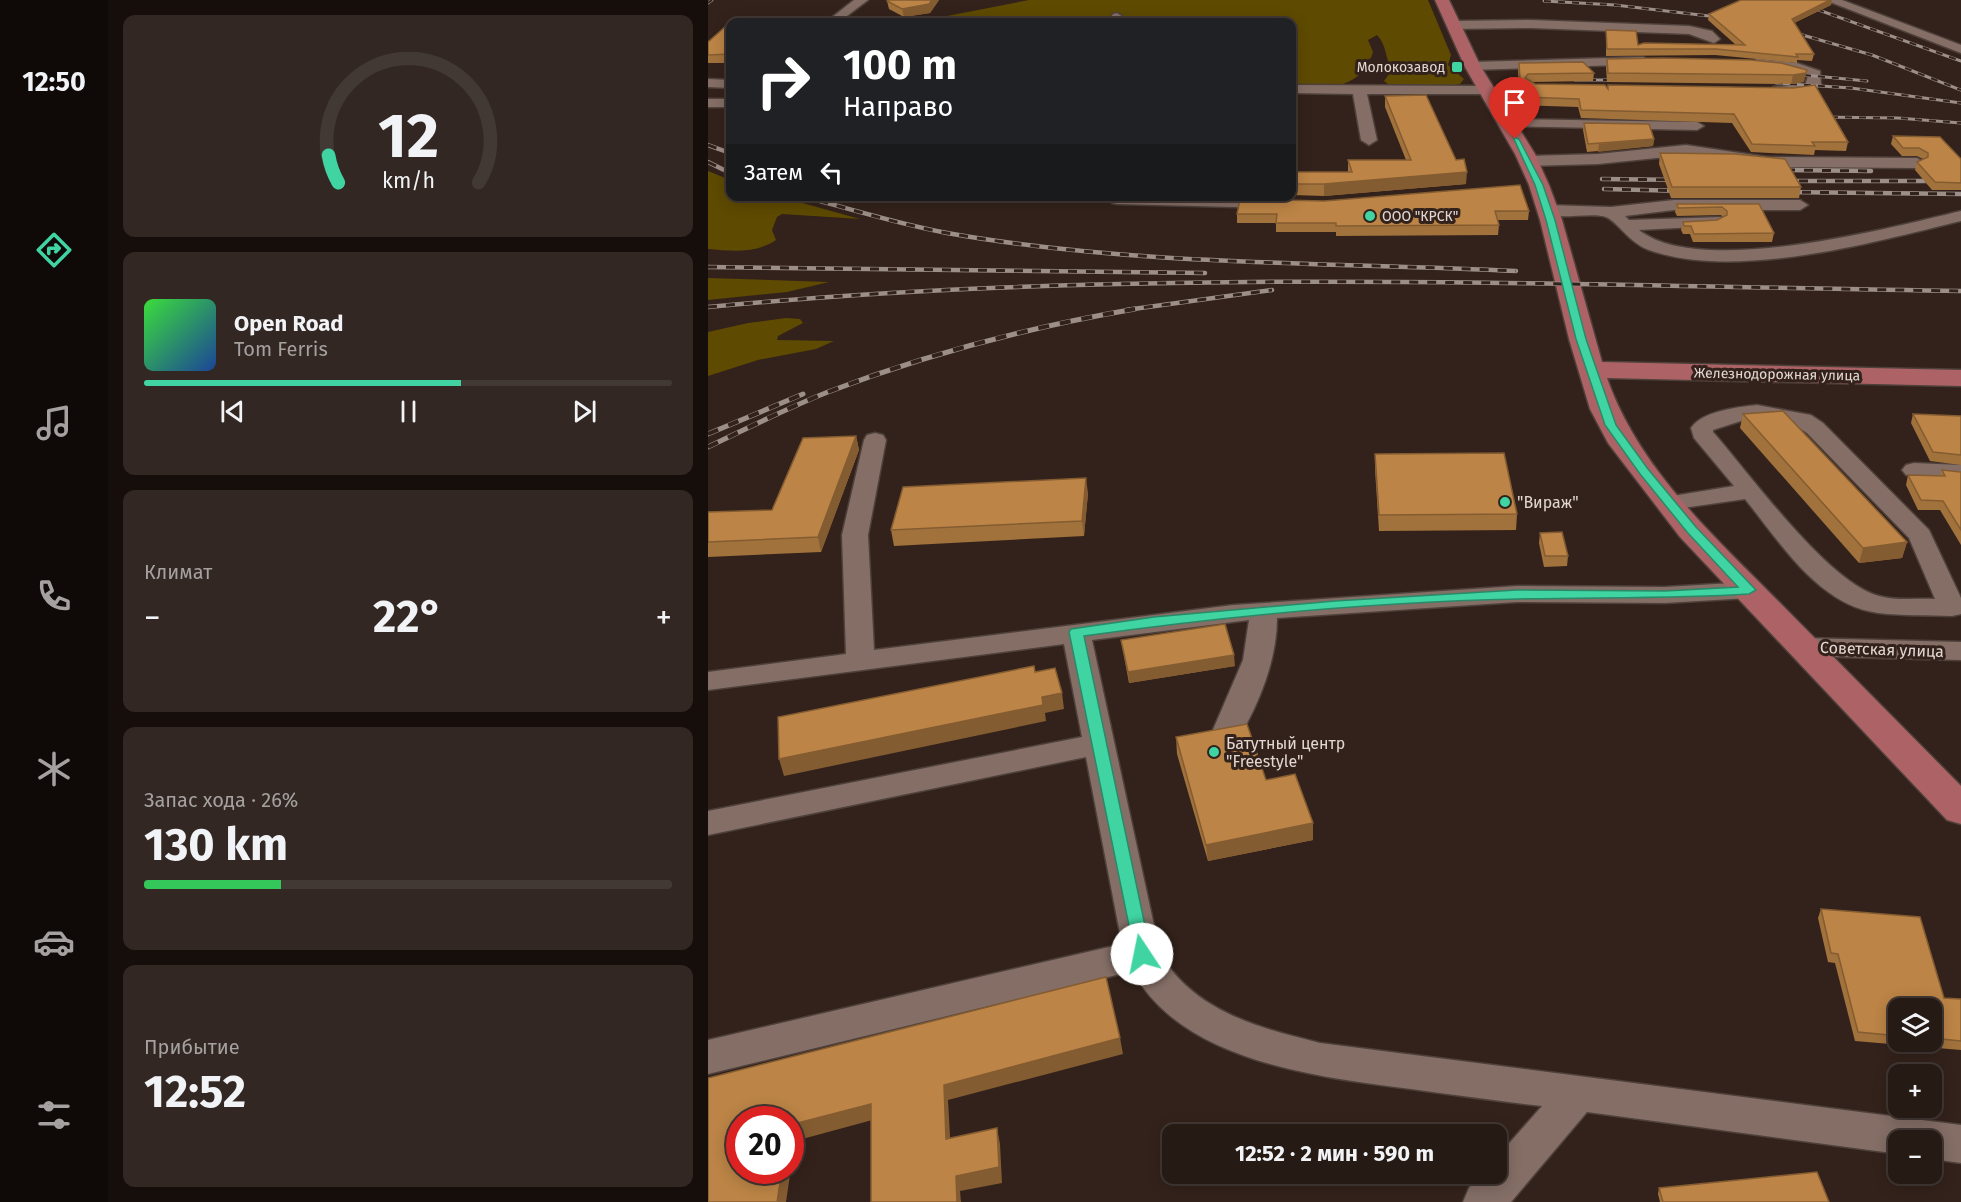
<!DOCTYPE html>
<html lang="ru">
<head>
<meta charset="utf-8">
<style>
  :root { --surface:#261a14; --page:#322722; --text:#f1f3f6; --muted:#a4a1a0; --line:#423834; --accent:#3fd4a2 }
  body { margin:0; font-family:"Fira Sans",sans-serif; background:var(--page); color:var(--text); height:100vh; display:flex; flex-direction:column; font-size:22px; white-space:nowrap }
  * { box-sizing:border-box; margin:0 }
  p { font-size:20px; color:var(--muted) }
  .icon { flex:none; width:33px; height:33px; fill:none; stroke:currentColor; stroke-width:2; stroke-linecap:round; stroke-linejoin:round }
  .map { position:relative; flex:1; overflow:hidden }
  .side { display:flex; flex-direction:column; gap:15px; padding:15px; background:#150e0b; width:600px }
  .side>* { flex:none }
  .guide { position:absolute; left:18px; top:18px; width:570px; height:183px; border-radius:12px; box-shadow:0 3px 15px #0003,0 0 0 2px var(--line); background:#202124; color:#fff; overflow:hidden }
  .controls { position:absolute; left:1180px; top:998px; display:grid; gap:12px }
  .controls a { display:grid; place-items:center; width:54px; height:54px; border-radius:12px; background:var(--surface); box-shadow:0 3px 15px #0003,0 0 0 2px var(--line); font-size:30px }
  .speed { position:absolute; left:18px; top:1106px; display:flex; gap:12px; font-size:30px; font-weight:700; text-align:center }
  .speed>* { display:grid; place-content:center; width:78px; height:78px; border-radius:50%; background:var(--surface); box-shadow:0 3px 15px #0003,0 0 0 2px var(--line); line-height:1 }
  .speed .limit { border:9px solid #d22; background:#fff; color:#111 }
  .pin { position:absolute; display:grid; place-items:center; width:51px; height:51px; color:#fff; margin:-62px -26px; border-radius:50% 50% 50% 0; rotate:-45deg; box-shadow:0 0 6px #0007 }
  .pin .icon { rotate:45deg }
  .me { position:absolute; width:66px; margin:-33px; rotate:349deg; stroke-linejoin:round; filter:drop-shadow(0 0 4px #0008) }
  .turn { display:flex; align-items:center; gap:21px; height:126px; padding:0 18px; font-size:27px }
  .turn .icon { width:78px; height:78px; stroke-width:2.5 }
  .turn b { display:block; font-size:42px; line-height:51px }
  .then { display:flex; align-items:center; height:57px; padding:0 18px; background:#0003; gap:12px; font-size:22px }
  .big { font-size:45px; font-weight:700; line-height:1.1 }
  .side .card { flex:1; display:flex; flex-direction:column; justify-content:center; gap:9px; min-width:0; padding:0 21px; border-radius:12px; background:var(--page) }
  .side .dial { align-items:center; gap:0 }
  .dial svg { height:156px; overflow:visible; fill:none; stroke:var(--line); stroke-width:7; stroke-linecap:round; text-anchor:middle }
  .dial text { fill:var(--text); stroke:none }
  .song { display:flex; align-items:center; gap:18px }
  .cover { width:72px; height:72px; border-radius:9px; background:linear-gradient(135deg,hsl(120 70% 55%),hsl(220 70% 35%)) }
  .played { height:6px; border-radius:3px; background:linear-gradient(90deg,var(--accent) 60%,var(--line) 60%) }
  .keys { display:flex; justify-content:space-around; direction:ltr }
  .heat { display:flex; justify-content:space-between; align-items:center; font-size:33px; direction:ltr }
  .charge { height:9px; border-radius:4px; background:linear-gradient(90deg,#34c759 26%,var(--line) 0) }
  .trip { position:absolute; left:454px; top:1124px; width:345px; height:60px; border-radius:12px; background:var(--surface); box-shadow:0 3px 15px #0003,0 0 0 2px var(--line); font-weight:700; line-height:60px; text-align:center }
  main { display:flex; flex:1; min-height:0 }
  .tab-bar { display:flex; flex-direction:column; width:108px; justify-content:space-around; align-items:center; background:#0f0a08; color:var(--muted) }
  .tab-bar .icon { width:42px; height:42px }
  .tab-bar .selected { color:var(--accent) }
  .tab-bar b { font-size:27px; color:var(--text) }
  .map>svg:first-child { display:block }
  .green { fill:#5e4a00 }
  .lines { fill:none; stroke-linecap:round; stroke-linejoin:round }
  .minor-casing { stroke:#4e403a; stroke-width:3 }
  .major-casing { stroke:#4e403a; stroke-width:3 }
  .minor { fill:#846e66; fill-rule:evenodd }
  .major { fill:#ad6365; fill-rule:evenodd }
  .rail-far2-casing { stroke:#9c8e88; stroke-width:3 }
  .rail-far1-casing { stroke:#9c8e88; stroke-width:4.5 }
  .rail-casing { stroke:#9c8e88; stroke-width:5 }
  .rail-far2 { stroke:#33221b; stroke-width:2; stroke-dasharray:7; stroke-linecap:butt }
  .rail-far1 { stroke:#33221b; stroke-width:3; stroke-dasharray:9; stroke-linecap:butt }
  .rail { stroke:#33221b; stroke-width:4; stroke-dasharray:11; stroke-linecap:butt }
  .wall { fill:#a2723c; fill-rule:evenodd }
  .shaded-wall { fill:#845c31 }
  .building { fill:#bc8446; stroke:#845c31; stroke-width:1.5 }
  .route { fill:#3fd4a2; stroke:#298a69; stroke-width:1.5 }
  .poi-dot { fill:#3fd4a2; stroke:#33221b; stroke-width:2 }
  .labels { text-anchor:middle; stroke-width:6; stroke-linejoin:round; paint-order:stroke }
  .far-poi-label { font-size:14px; fill:#e3d7d2; stroke:#33221b; text-anchor:end }
  .far-street-label { font-size:14px; fill:#e3d7d2; stroke:#33221b }
  .poi-label { font-size:16px; fill:#e3d7d2; stroke:#33221b; text-anchor:start }
  .street-label { font-size:16px; fill:#e3d7d2; stroke:#33221b }
</style>
</head>
<body>
<main>
<nav class="tab-bar">
<b>12:50</b>
<svg class="icon selected" aria-label="directions" viewBox="0 0 24 24"><path d="M12 3l9 9-9 9-9-9zM9 14v-3h6M13 9l2 2-2 2"/></svg>
<svg class="icon" aria-label="music" viewBox="0 0 24 24"><path d="M9 18V5l10-2v13"/><circle cx="6" cy="18" r="3"/><circle cx="16" cy="16" r="3"/></svg>
<svg class="icon" aria-label="phone" viewBox="0 0 24 24"><path d="M5 4h4l2 5-3 2q2 4 5 5l2-3 5 2v4C11 20 4 13 5 4z"/></svg>
<svg class="icon" aria-label="climate" viewBox="0 0 24 24"><path d="M12 3v18M4 7l16 10M4 17L20 7"/></svg>
<svg class="icon" aria-label="car" viewBox="0 0 24 24"><path d="M5 17H2v-5l4-1 3-4h7l3 4 3 1v5h-3M9 17h6M6 11h13"/><circle cx="7" cy="17" r="2"/><circle cx="17" cy="17" r="2"/></svg>
<svg class="icon" aria-label="filters" viewBox="0 0 24 24"><path d="M4 7h16M4 17h16"/><circle cx="9" cy="7" r="2"/><circle cx="15" cy="17" r="2"/></svg>
</nav>
<section class="side">
<div class="card dial"><svg viewBox="0 0 100 80">
<path d="M14 69A42 42 0 1 1 86 69"/>
<path d="M14 69A42 42 0 0 1 9 55" stroke="#3fd4a2"/>
<text x="50" y="56" font-size="32" font-weight="700">12</text>
<text x="50" y="72" font-size="11">km/h</text>
</svg></div>
<div class="card">
<div class="song"><i class="cover"></i><div><b>Open Road</b><p>Tom Ferris</p></div></div>
<div class="played"></div>
<div class="keys"><svg class="icon" aria-label="previous" viewBox="0 0 24 24"><path d="M18 5L8 12l10 7zM5 5v14"/></svg><svg class="icon" aria-label="pause" viewBox="0 0 24 24"><path d="M8 5v14M16 5v14"/></svg><svg class="icon" aria-label="next" viewBox="0 0 24 24"><path d="M6 5l10 7-10 7zM19 5v14"/></svg></div>
</div>
<div class="card"><p>Климат</p>
<div class="heat"><a>−</a><b class="big">22°</b><a>+</a></div>
</div>
<div class="card"><p>Запас хода · 26%</p><b class="big">130 km</b><div class="charge"></div></div>
<div class="card"><p>Прибытие</p><b class="big">12:52</b></div>
</section>
<div class="map">
<svg width="1253" height="1202" viewBox="0 0 1253 1202">
  <rect width="100%" height="100%" fill="#33221b"/>
  <!-- green -->
  <g class="green">
    <path d="M321,0H720L743,55L740,65L756,79L752,84L742,86L680,84L676,81L684,70C677,59 679,45 669,35L660,40L665,52L663,58L655,62L654,72C635,92 610,86 584,85V22H208Z"/>
    <path d="M0,171L22,180V196L73,197L152,219L74,214L69,217L64,230L68,240C47,254 24,251 0,249Z"/>
    <polygon points="0,278 121,282 79,292 0,300"/>
    <polygon points="78,318 92,319 95,323 70,336 69,340 126,341 108,349 50,360 0,376 0,332 40,323"/>
  </g>
  <g class="lines">
    <!-- minor casing -->
    <g class="minor-casing">
      <g id="minor">
        <polygon points="146,0 160,0 131,22 118,22"/>
        <polygon points="1117,0 1134,0 1253,45 1253,53"/>
        <polygon points="409,13 415,17 412,22 400,22 405,14"/>
        <polygon points="823,20 981,26 1004,31 1012,39 1006,43 981,34 823,28 745,29 739,25 745,21"/>
        <polygon points="935,57 942,61 940,64 764,70 757,66 764,62"/>
        <polygon points="1049,59 1089,63 1112,71 1113,85 1100,93 1065,93 1065,87 1097,85 1100,76 1087,71 1044,66 1042,63"/>
        <polygon points="0,79 22,80 22,88 0,87"/>
        <polygon points="584,85 777,86 784,90 777,94 659,94 669,140 661,145 653,140 645,94 584,93"/>
        <rect x="0" y="99" width="22" height="8"/>
        <polygon points="798,119 989,122 996,126 989,130 793,126 791,123"/>
        <polygon points="978,145 1059,157 1209,158 1217,163 1209,168 1059,167 978,155 890,164 820,166 812,161 820,156 890,154"/>
        <polygon points="403,196 566,198 574,203 566,208 410,204 404,203"/>
        <path d="M966,200H1092L1100,205L1092,210H966L917,216L921,220L1013,217L1016,221L1007,226L931,230C991,278 1181,228 1253,211V221C1166,242 1028,281 941,250C921,243 910,222 898,217C883,211 841,223 831,210L840,205L903,207Z"/>
        <path d="M1049,405L1103,415L1115,423L1221,530L1253,598V614L1244,616C1220,615 1194,616 1170,613C1110,605 1072,542 1037,499L961,510L952,508L949,503L952,498L1026,486L986,438L983,428C994,411 1030,407 1049,405ZM1049,419L1088,426L1099,433L1201,538L1227,599C1209,598 1188,601 1171,596C1120,583 1042,474 1005,432V430L1036,420Z"/>
        <path d="M167,433L175,435L178,440L160,535L166,650L525,605L809,586L957,587L1041,582L1050,584L1054,590L1050,596L1041,598L957,603L809,602L569,618C569,660 551,704 530,739L519,742L508,739L504,732L535,660L541,620L384,640L452,953C485,1011 551,1028 612,1043L1253,1125V1163L1224,1159V1140H1191V1154L879,1112L803,1202H755L761,1188L774,1173H789V1157L834,1106C790,1101 747,1095 703,1089C611,1077 473,1062 425,971L0,1074V1040L414,944L378,757L0,835V811L374,737L356,644L0,690V672L138,654L134,535L156,440L159,435Z"/>
        <polygon points="1206,463 1253,465 1253,479 1198,475 1194,470 1198,465"/>
        <polygon points="1095,638 1253,642 1253,660 1095,656 1085,653 1081,647 1085,641"/>
      </g>
    </g>
    <!-- major casing -->
    <g class="major-casing">
      <path id="major" d="M727,0H741L773,67L827,154L841,185L854,220L894,362L1253,370V386L899,378C931,470 1009,539 1076,607C1135,667 1194,726 1253,786V824L1239,820L972,537L900,443L882,409L861,339L832,220L821,185L807,154L757,67Z"/>
    </g>
    <!-- minor -->
    <use href="#minor" class="minor"/>
    <!-- major -->
    <use href="#major" class="major"/>
    <!-- rail-far2 casing -->
    <g class="rail-far2-casing">
      <g id="rail-far2">
        <polyline points="1083,0 1253,61"/>
        <polyline points="836,1 907,5 1018,18"/>
        <polyline points="0,3 4,0"/>
        <polyline points="1077,30 1164,55 1253,90"/>
        <polyline points="1096,75 1159,81"/>
        <polyline points="802,79 828,79"/>
        <polyline points="867,80 915,80"/>
        <polyline points="1068,83 1143,88 1253,103"/>
        <polyline points="1109,117 1190,118 1253,123"/>
      </g>
    </g>
    <!-- rail-far1 casing -->
    <g class="rail-far1-casing">
      <g id="rail-far1">
        <polyline points="0,145 22,153"/>
        <polyline points="0,162 22,173"/>
        <polyline points="1078,170 1163,171"/>
        <polyline points="894,179 974,180"/>
        <polyline points="1073,181 1253,181"/>
        <polyline points="896,189 977,191"/>
        <polyline points="1076,192 1253,194"/>
        <path d="M94,196C142,209 190,224 239,233C426,266 618,262 808,271"/>
        <polyline points="0,267 497,273"/>
        <path d="M0,307C416,267 836,285 1253,291"/>
        <polyline points="418,310 564,290"/>
      </g>
    </g>
    <!-- rail casing -->
    <g class="rail-casing">
      <g id="rail">
        <polyline points="0,434 95,394"/>
        <path d="M0,447C40,428 79,408 120,392C219,354 322,327 427,309"/>
      </g>
    </g>
    <!-- rail-far2 -->
    <use href="#rail-far2" class="rail-far2"/>
    <!-- rail-far1 -->
    <use href="#rail-far1" class="rail-far1"/>
    <!-- rail -->
    <use href="#rail" class="rail"/>
  </g>
  <!-- wall -->
  <g class="wall">
    <polygon points="180,0 231,0 222,13 196,17 181,9 179,1"/>
    <polygon points="1033,0 1124,0 1123,5 1086,23 1106,54 1104,61 1089,60 1089,63 1007,55 898,56 898,30 930,45 1028,45 1000,20 1001,14"/>
    <polygon points="22,22 22,63 0,63 0,42"/>
    <polygon points="899,59 1073,63 1096,82 1083,84 899,82 898,68"/>
    <polygon points="811,63 886,73 885,81 823,82 827,84 900,88 900,85 1140,142 1138,151 1107,150 1106,155 1043,152 1024,123 873,118 870,107 812,105 810,71"/>
    <polygon points="677,96 758,184 616,196 584,195 584,172 640,172 640,160 698,160 677,107"/>
    <polygon points="876,123 946,139 945,146 879,152 875,130"/>
    <polygon points="1185,136 1253,159 1253,190 1224,190 1207,170 1209,162 1215,159 1209,156 1194,156 1183,144"/>
    <polygon points="952,153 1093,187 1091,198 963,198 951,164"/>
    <polygon points="969,204 1051,204 1066,233 1064,242 985,242 982,234 975,234 973,230 975,222 1009,220 1015,217 1013,215 969,216 967,212"/>
    <polygon points="821,211 820,220 789,220 791,225 790,235 628,236 628,232 568,232 568,223 529,223 529,214"/>
    <polygon points="1035,414 1199,542 1194,558 1151,563 1032,428"/>
    <polygon points="1205,414 1253,416 1253,465 1222,461 1203,423"/>
    <polygon points="148,436 151,450 113,552 0,557 0,512 64,510"/>
    <polygon points="667,454 809,514 808,530 671,531 667,469"/>
    <polygon points="1234,470 1253,472 1253,545 1232,510 1210,510 1198,485 1200,475 1232,476"/>
    <polygon points="380,493 376,536 186,546 183,530"/>
    <polygon points="832,533 860,556 859,566 836,567 831,543"/>
    <polygon points="413,640 527,666 421,683"/>
    <polygon points="468,737 558,780 605,840 500,861 469,754"/>
    <path d="M1113,909L1236,998L1253,999V1050L1147,1041L1127,963L1120,962L1110,918ZM1191,1008H1224V1041H1191Z"/>
    <polygon points="951,1188 1121,1202 952,1202 950,1194"/>
  </g>
  <!-- shaded-wall -->
  <g class="shaded-wall">
    <polygon points="224,0 231,0 222,13 196,17 194,9"/>
    <polygon points="1122,0 1124,0 1123,5 1082,25 1084,19"/>
    <polygon points="1099,70 1096,82 1083,84 1085,75"/>
    <polygon points="946,139 945,146 890,152 891,144"/>
    <polygon points="759,172 758,184 616,196 616,184"/>
    <polygon points="148,436 151,450 113,552 110,537"/>
    <polygon points="378,478 380,493 376,536 374,521"/>
    <polygon points="1199,542 1194,558 1151,563 1155,548"/>
    <polygon points="526,655 527,666 421,683 420,672"/>
    <polygon points="354,693 356,709 337,713 338,721 76,776 71,759"/>
    <polygon points="605,823 605,840 500,861 498,845"/>
    <polygon points="412,1038 415,1054 240,1100 243,1154 238,1139 236,1085"/>
    <polygon points="163,1104 168,1119 87,1141 78,1202 69,1202 74,1170 82,1170 82,1125"/>
    <polygon points="289,1128 292,1144 294,1183 252,1191 253,1202 249,1202 248,1176"/>
  </g>
  <!-- building -->
  <g class="building">
    <polygon points="180,0 224,0 221,4 194,9 179,1"/>
    <polygon points="1033,0 1122,0 1084,19 1106,54 1088,54 1090,57 1008,49 899,49 898,30 928,31 930,45 936,43 1037,45 1001,14"/>
    <polygon points="26,19 57,19 53,22 22,22 22,54 0,55 0,42"/>
    <polygon points="955,58 1043,60 1073,63 1099,70 1098,73 1085,75 900,73 899,59"/>
    <polygon points="875,62 886,73 820,74 817,78 827,84 897,85 900,89 900,85 1085,88 1107,85 1140,142 1104,142 1107,146 1044,144 1026,114 873,110 871,99 813,97 811,63"/>
    <polygon points="718,95 748,160 756,159 759,172 616,184 584,184 584,172 644,172 640,160 703,160 677,96"/>
    <polygon points="876,123 941,124 946,139 880,144"/>
    <polygon points="1185,136 1232,137 1253,159 1253,183 1227,182 1209,162 1220,157 1220,153 1211,148 1195,148"/>
    <polygon points="952,153 1027,154 1077,159 1093,187 964,187"/>
    <polygon points="812,185 821,211 787,211 791,225 628,226 628,223 568,223 569,214 529,214 532,199 616,201"/>
    <polygon points="969,204 1051,204 1066,233 986,234 983,226 976,226 975,222 1009,220 1019,215 1019,211 1014,207 970,208"/>
    <polygon points="1075,411 1199,542 1155,548 1035,414"/>
    <polygon points="1205,414 1253,416 1253,455 1225,452"/>
    <polygon points="148,436 110,537 0,542 0,512 64,510 95,438"/>
    <polygon points="796,453 809,514 671,515 667,454"/>
    <polygon points="1234,470 1253,472 1253,530 1235,501 1213,500 1200,475 1237,476"/>
    <polygon points="378,478 374,521 183,530 195,487"/>
    <polygon points="854,532 860,556 837,556 832,533"/>
    <polygon points="517,624 526,655 420,672 413,640"/>
    <polygon points="326,666 327,672 347,668 354,693 334,697 335,705 71,759 70,717"/>
    <polygon points="539,724 558,780 587,774 605,823 498,845 468,737"/>
    <polygon points="1113,909 1212,917 1236,998 1253,999 1253,1041 1224,1038 1224,1008 1191,1008 1191,1036 1150,1032 1130,954 1123,953"/>
    <polygon points="398,977 412,1038 236,1085 238,1139 289,1128 291,1167 248,1176 249,1202 163,1202 163,1104 82,1125 82,1119 32,1119 32,1170 74,1170 69,1202 0,1202 0,1078"/>
    <polygon points="1109,1172 1121,1202 955,1202 951,1188"/>
  </g>
  <!-- route -->
  <path class="route" d="M805,137L811,139L835,185L847,220L878,339L908,425L940,469L988,527L1048,590L1041,594C964,599 887,597 810,599C665,602 519,616 376,636L443,954L440,960L434,962L428,960L361,632L363,629L446,617L627,601L809,590L957,591L1030,587L979,532L932,474L897,425L868,339L838,220L827,185Z"/>
  <!-- markers -->
  <g class="poi-dot">
    <rect x="743" y="61" width="12" height="12" rx="3"/>
    <circle cx="662" cy="216" r="6"/>
    <circle cx="797" cy="502" r="6"/>
    <circle cx="506" cy="752" r="6"/>
  </g>
  <g class="labels">
    <!-- far-poi labels -->
    <g class="far-poi-label">
      <text x="737" y="72">Молокозавод</text>
      <text x="674" y="221" text-anchor="start">ООО "КРСК"</text>
    </g>
    <!-- far-street labels -->
    <g class="far-street-label">
      <text transform="translate(1069 374) rotate(1)" y="5">Железнодорожная улица</text>
    </g>
    <!-- poi labels -->
    <g class="poi-label">
      <text x="809" y="508">"Вираж"</text>
      <text x="518" y="749">Батутный центр<tspan x="518" dy="18">"Freestyle"</tspan></text>
    </g>
    <!-- street labels -->
    <g class="street-label">
      <text transform="translate(1174 649) rotate(2)" y="6">Советская улица</text>
    </g>
  </g>
</svg>
<div class="controls">
<a><svg class="icon" aria-label="layers" viewBox="0 0 24 24"><path d="M12 4l9 5-9 5-9-5zM3 14l9 5 9-5"/></svg></a>
<a>+</a>
<a>−</a>
</div>
<div class="speed"><div class="limit">20</div></div>
<div class="pin" style="left:807px;top:139px;background:#d93025"><svg class="icon" aria-label="arrive" viewBox="0 0 24 24"><path d="M6 21V4h12l-3 4 3 4H6"/></svg></div>
<svg class="me" style="left:434px;top:954px" viewBox="-20 -20 40 40"><circle r="19" fill="#fff"/><path d="M0-13L10 11 0 6-10 11z" fill="#3fd4a2"/></svg>
<div class="trip">12:52 · 2 мин · 590 m</div>
<div class="guide">
<div class="turn"><svg class="icon" aria-label="right" viewBox="0 0 24 24"><path d="M7 20v-9h11M14 6l5 5-5 5"/></svg><div><b>100 m</b>Направо</div></div>
<div class="then">Затем<svg class="icon" aria-label="left" viewBox="0 0 24 24"><path d="M17 20v-9H6M10 6l-5 5 5 5"/></svg></div>
</div>
</div>
</main>
</body>
</html>
